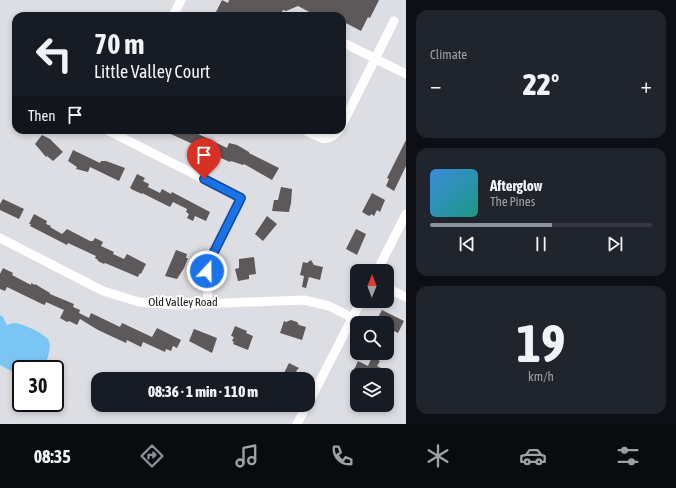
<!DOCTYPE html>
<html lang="en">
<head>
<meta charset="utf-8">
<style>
  :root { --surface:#171b24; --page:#20242c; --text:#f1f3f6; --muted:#9ea1a6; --line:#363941; --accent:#8c9099 }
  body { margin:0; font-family:"Asap Condensed",sans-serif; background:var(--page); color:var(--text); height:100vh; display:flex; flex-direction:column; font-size:15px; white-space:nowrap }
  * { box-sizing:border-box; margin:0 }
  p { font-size:13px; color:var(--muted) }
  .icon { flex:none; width:22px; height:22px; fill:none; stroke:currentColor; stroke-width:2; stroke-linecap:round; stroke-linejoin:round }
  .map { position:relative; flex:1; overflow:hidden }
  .panel { display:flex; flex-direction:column; gap:10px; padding:10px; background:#0d0f14; width:270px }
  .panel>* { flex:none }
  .guide { position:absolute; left:12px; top:12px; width:334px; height:122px; border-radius:12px; box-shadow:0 2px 6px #0003; background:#171b24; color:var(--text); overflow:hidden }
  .needle { width:26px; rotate:1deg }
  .buttons { position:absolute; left:350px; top:264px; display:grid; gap:8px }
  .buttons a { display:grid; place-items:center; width:44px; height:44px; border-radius:8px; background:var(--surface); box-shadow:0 2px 6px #0003; font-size:20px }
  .speed { position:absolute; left:12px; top:360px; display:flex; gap:8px; font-size:20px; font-weight:700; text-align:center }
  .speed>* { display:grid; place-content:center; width:52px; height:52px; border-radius:50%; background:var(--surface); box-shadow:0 2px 6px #0003; line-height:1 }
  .speed .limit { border:2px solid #111; border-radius:6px; background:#fff; color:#111 }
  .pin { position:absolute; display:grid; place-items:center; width:34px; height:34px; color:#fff; margin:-41px -17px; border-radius:50% 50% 50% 0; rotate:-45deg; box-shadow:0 0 4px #0007 }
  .pin .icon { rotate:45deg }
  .me { position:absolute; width:44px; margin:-22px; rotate:21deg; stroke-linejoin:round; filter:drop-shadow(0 0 3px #0008) }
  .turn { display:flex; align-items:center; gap:14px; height:84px; padding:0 16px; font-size:18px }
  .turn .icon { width:52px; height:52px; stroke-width:2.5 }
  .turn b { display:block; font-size:28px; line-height:34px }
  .then { display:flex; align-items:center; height:38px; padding:0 16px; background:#0003; gap:8px; font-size:15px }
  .big { font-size:30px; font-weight:800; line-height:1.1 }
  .panel .widget { flex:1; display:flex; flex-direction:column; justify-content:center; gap:6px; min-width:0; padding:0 14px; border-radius:12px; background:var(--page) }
  .panel .dial { align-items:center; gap:0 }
  .dial b { font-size:52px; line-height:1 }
  .song { display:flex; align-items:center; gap:12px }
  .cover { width:48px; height:48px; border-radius:6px; background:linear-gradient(135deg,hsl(210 70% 55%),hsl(170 70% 35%)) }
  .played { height:4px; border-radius:2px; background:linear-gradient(90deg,var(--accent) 55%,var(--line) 55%) }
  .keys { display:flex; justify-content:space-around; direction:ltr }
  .heat { display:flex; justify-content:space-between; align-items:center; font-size:22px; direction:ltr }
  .trip { position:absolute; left:91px; top:372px; width:224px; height:40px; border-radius:12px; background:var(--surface); box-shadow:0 2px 6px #0003; font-weight:800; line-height:40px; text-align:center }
  .tabs { display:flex; height:64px; justify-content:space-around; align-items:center; background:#090b0e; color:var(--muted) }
  .tabs .icon { width:28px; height:28px }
  .tabs .current { color:var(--accent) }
  .tabs b { font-size:18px; color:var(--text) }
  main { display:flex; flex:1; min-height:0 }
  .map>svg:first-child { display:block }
  .water { fill:#7bc5f5 }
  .building { fill:#5d585a }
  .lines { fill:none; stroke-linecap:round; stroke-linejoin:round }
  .minor { stroke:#fff; stroke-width:9 }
  .route-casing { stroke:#114b97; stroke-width:10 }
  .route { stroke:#1a73e8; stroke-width:7 }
  .labels { text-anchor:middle; stroke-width:4; stroke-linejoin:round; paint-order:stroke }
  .street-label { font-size:12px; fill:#111113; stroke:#fff }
</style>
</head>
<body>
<main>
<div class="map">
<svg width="406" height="424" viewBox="0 0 406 424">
  <rect width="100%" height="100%" fill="#dddee3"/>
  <!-- water -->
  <path class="water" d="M0,315L3,317L7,325C9,324 11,323 13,323C20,322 47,334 49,341C52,348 46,362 44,369H21V376L0,365Z"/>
  <!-- building -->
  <g class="building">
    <polygon points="222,0 228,3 229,0 379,0 370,18 368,17 361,31 342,21 342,16 317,16 298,6 286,11 283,10 280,16 214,16"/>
    <polygon points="162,130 190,130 227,148 229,143 237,145 249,152 249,153 279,168 272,180 244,164 243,165 231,161 230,162 212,154 212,156 194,147 195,145"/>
    <polygon points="42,135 50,139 63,152 53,161 47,156 46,157 35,144"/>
    <polygon points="406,140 406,166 394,191 386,186 389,179 387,178"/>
    <polygon points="73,150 100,163 101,161 106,161 125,168 119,181 90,167 88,172 76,169 77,167 68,161"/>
    <polygon points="137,174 145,178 143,181 149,184 148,187 160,193 162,189 171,194 172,192 210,212 206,221 195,216 193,221 187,218 189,214 186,212 187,209 173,202 170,207 142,193 142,194 133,190 130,188"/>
    <polygon points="281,187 292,189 291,203 289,212 272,211 274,200 278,200"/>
    <polygon points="372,193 385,200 380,212 377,210 374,216 371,214 370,216 367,215 362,212"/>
    <polygon points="3,199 24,209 19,219 0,210 0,204"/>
    <polygon points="34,214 47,221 46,224 51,226 50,227 62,234 67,229 90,241 93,241 95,238 103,242 101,246 114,252 113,254 124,259 127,254 146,264 141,274 140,273 138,277 105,263 104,264 98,261 98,260 95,258 96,256 68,243 67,245 30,226 31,224 29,224"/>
    <polygon points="267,216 277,224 263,241 255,234"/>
    <polygon points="356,229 366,234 357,255 346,249"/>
    <polygon points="176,250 187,254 186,258 188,258 184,268 177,279 165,276"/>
    <polygon points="254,257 256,274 249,275 249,279 238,281 235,269 239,268 239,259"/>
    <polygon points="311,260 314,265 323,267 320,280 309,277 306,288 302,287 304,276 300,275 303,262 307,263"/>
    <polygon points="3,268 13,273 12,275 31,285 31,283 35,285 35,284 50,293 50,294 74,304 73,307 80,310 79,313 89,318 91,313 120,327 122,323 152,337 157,328 181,340 177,348 173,346 171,351 166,349 165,352 143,342 141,347 127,340 126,343 98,330 80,319 77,325 69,321 67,322 60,318 64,310 46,302 45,305 42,304 7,287 5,291 0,289 0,274"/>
    <polygon points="382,310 404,321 398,333 388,328 391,323 380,323 376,321"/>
    <polygon points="291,320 297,322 299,325 306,327 302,340 280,333 284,321 286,322"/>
    <polygon points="235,326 247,331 246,333 253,336 248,350 233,344 234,342 232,341 234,337 231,336"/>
    <polygon points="194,329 217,338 212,353 189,341"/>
    <polygon points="372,357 380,361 377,366 381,368 378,375 360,375 353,372 358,361 368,366"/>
    <polygon points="289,363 299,368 296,371 297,372 294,379 281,379"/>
  </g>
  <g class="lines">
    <!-- minor -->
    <g class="minor">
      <polyline points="173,16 181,0"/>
      <polyline points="342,42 406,74"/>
      <polyline points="342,125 394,21"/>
      <polyline points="107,130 241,198 208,265 207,276 208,303"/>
      <path d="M304,130C319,137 327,145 339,130"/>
      <polyline points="0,238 103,291 139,302 173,305 304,300 329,306 353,318"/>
      <polyline points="377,271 406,214"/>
      <polyline points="387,288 406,297"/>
      <polyline points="308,404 361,301"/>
      <polyline points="297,424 307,405"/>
    </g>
  </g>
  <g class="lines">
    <!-- route casing -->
    <g class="route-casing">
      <polyline id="route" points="204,179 241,198 210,260 207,271"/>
    </g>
    <!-- route -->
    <use href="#route" class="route"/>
  </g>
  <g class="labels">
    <!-- street labels -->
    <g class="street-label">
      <text x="183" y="306">Old Valley Road</text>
    </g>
  </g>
</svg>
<div class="buttons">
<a><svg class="needle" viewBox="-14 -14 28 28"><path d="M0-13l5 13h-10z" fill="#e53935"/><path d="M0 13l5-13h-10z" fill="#9ea1a6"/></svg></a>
<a><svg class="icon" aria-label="search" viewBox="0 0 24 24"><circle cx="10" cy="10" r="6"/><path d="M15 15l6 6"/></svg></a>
<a><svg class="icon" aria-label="layers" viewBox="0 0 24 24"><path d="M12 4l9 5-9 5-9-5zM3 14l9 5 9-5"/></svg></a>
</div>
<div class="speed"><div class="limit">30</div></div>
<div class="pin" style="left:204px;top:179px;background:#d93025"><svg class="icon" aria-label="arrive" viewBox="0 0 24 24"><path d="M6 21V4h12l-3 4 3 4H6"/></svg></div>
<svg class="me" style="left:207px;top:271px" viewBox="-20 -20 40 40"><circle r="17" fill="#1a73e8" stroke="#fff" stroke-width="3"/><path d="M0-11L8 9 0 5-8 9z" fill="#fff"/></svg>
<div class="trip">08:36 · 1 min · 110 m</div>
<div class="guide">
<div class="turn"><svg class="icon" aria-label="left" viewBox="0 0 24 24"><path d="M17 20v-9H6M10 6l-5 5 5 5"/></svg><div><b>70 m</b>Little Valley Court</div></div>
<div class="then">Then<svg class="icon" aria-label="arrive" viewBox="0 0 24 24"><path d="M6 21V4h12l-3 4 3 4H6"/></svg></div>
</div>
</div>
<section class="panel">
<div class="widget"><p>Climate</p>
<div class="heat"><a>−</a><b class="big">22°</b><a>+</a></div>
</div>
<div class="widget">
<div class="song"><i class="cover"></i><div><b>Afterglow</b><p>The Pines</p></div></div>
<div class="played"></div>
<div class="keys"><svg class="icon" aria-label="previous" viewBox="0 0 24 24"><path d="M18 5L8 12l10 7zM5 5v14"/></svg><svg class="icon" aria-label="pause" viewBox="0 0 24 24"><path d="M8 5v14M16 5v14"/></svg><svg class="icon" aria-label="next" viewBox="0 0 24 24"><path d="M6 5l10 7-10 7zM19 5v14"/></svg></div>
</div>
<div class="widget dial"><b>19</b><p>km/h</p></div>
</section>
</main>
<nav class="tabs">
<b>08:35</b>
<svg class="icon current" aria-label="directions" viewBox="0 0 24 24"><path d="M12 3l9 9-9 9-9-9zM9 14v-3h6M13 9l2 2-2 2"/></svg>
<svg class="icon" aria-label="music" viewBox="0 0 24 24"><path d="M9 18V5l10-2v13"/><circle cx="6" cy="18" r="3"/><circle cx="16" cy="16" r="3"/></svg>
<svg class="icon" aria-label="phone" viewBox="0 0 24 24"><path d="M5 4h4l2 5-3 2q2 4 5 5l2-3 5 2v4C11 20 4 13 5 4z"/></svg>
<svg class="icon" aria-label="climate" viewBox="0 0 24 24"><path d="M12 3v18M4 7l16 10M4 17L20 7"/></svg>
<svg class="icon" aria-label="car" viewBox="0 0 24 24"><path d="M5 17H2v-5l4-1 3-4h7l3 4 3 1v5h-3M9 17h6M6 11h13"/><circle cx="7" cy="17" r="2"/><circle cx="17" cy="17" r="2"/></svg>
<svg class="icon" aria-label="filters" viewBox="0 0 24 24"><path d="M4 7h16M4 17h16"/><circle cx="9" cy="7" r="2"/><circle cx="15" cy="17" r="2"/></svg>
</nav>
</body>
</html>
